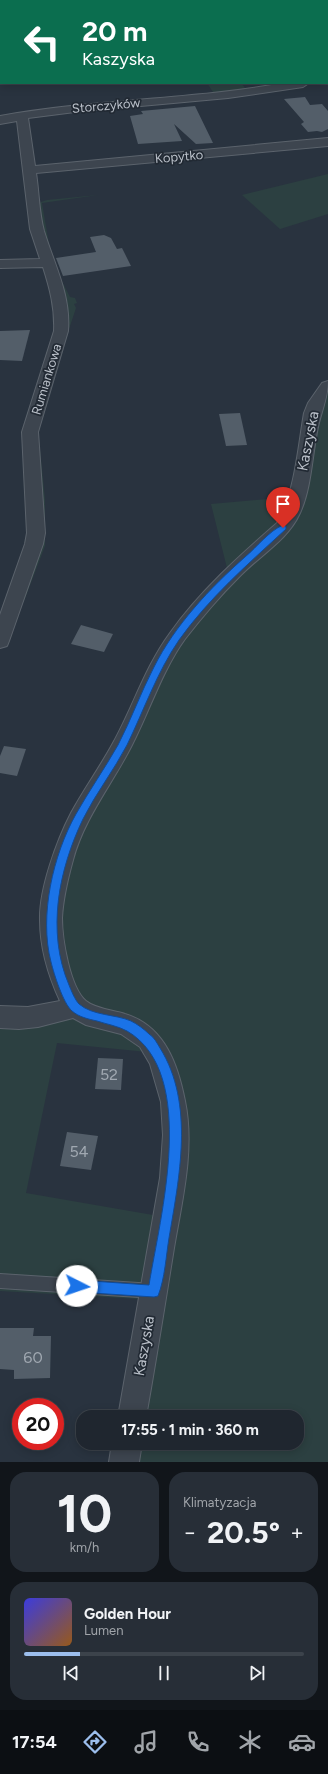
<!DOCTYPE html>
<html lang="pl">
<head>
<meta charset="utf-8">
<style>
  :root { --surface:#1f262f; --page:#272e37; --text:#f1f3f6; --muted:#a1a5aa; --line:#3c434b; --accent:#9cbeed }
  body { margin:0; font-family:Figtree,sans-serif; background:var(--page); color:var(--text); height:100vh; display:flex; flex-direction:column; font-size:15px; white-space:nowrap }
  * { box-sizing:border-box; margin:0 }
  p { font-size:13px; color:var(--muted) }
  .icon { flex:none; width:22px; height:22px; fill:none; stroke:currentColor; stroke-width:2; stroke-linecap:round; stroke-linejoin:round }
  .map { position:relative; height:1462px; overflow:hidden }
  .details { display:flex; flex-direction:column; gap:10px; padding:10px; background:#11151a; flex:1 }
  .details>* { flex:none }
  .banner { position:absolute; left:0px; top:0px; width:328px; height:84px; box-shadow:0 2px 10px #0003,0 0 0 1px var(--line); background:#0b6e4f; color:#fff; overflow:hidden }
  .speed { position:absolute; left:12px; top:1398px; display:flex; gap:8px; font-size:20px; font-weight:700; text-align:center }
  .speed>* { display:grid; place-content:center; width:52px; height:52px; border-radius:50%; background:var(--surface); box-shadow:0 2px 10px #0003,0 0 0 1px var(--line); line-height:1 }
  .speed .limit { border:6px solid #d22; background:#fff; color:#111 }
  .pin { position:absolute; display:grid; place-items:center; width:34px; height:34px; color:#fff; margin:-41px -17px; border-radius:50% 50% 50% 0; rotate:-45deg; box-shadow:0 0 4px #0007 }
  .pin .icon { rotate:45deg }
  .me { position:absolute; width:44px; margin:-22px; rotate:94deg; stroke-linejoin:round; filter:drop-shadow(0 0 3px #0008) }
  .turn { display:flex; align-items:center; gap:14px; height:84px; padding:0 16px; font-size:18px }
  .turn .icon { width:52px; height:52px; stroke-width:2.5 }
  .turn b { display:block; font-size:28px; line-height:34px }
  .big { font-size:30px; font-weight:700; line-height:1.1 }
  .details .tile { flex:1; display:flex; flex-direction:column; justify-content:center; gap:6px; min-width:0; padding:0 14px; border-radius:16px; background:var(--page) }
  .details .dial { align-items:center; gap:0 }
  .dial b { font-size:52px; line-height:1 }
  .song { display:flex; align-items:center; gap:12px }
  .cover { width:48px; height:48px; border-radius:6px; background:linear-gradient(135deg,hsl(240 70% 55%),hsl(30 70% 35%)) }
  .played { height:4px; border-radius:2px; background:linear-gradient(90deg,var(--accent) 20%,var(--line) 20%) }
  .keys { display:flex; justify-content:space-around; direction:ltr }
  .heat { display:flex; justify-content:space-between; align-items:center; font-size:22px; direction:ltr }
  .details .tiles { flex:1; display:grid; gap:10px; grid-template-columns:1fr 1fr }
  .tile:last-child { grid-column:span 2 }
  .trip { position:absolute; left:76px; top:1410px; width:228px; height:40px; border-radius:16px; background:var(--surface); box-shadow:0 2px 10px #0003,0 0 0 1px var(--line); font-weight:700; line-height:40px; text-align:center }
  .tab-bar { display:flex; height:64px; justify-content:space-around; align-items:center; background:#0c0f13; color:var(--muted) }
  .tab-bar .icon { width:28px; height:28px }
  .tab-bar .active { color:var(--accent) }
  .tab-bar b { font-size:18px; color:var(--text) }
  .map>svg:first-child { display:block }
  .green { fill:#2c4041 }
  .building { fill:#535e69 }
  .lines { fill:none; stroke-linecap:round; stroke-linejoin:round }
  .service-casing { stroke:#5b636c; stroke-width:2 }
  .minor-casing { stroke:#5b636c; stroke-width:2 }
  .service { fill:#3d454f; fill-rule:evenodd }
  .minor { fill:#3d454f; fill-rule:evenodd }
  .route { fill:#1a73e8; stroke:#114b97 }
  .labels { text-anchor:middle; stroke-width:3.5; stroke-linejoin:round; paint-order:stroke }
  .far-street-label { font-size:13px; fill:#bac0c9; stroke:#222a34 }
  .street-label { font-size:15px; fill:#bac0c9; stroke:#222a34 }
  .near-number-label { font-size:16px; fill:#a0a8b1 }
</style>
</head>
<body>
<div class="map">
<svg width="328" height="1462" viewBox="0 0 328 1462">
  <rect width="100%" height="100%" fill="#29333f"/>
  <!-- green -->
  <g class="green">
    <polygon points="207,83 241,83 245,88 256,87 216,93 213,92"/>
    <polygon points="328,174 328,214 280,229 242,195"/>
    <polygon points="98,195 42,203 52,262 70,297 75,298 77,303 74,304 76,308 60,356 65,334 40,229 38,205 41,202 47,200"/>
    <polygon points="60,365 56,369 38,431 45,499 45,546 24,601 20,599 30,575 35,437 55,368"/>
    <polygon points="328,390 328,1462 130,1462 133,1443 297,1443 297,1417 137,1417 178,1181 165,1058 89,1010 69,983 58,941 68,859 163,669 205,606 285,528 315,416"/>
    <polygon points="289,497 284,517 228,572 211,504"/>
    <polygon points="74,1018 128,1030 147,1052 57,1043 26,1193 153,1215 139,1299 0,1291 0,1021"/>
  </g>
  <!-- building -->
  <g class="building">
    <polygon points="305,97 310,105 322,104 328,111 328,129 322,132 317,131 308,132 301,124 304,122 284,99"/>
    <polygon points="195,106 213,143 196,144 174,124 182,141 138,144 130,116 143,114 141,111"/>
    <polygon points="104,235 111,238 117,249 122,248 131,266 63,276 56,258 96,252 90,237"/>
    <polygon points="30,330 22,361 0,360 0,331"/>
    <polygon points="240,413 247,445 226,446 219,414"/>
    <polygon points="81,625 113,634 104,652 71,644"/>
    <polygon points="4,746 26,749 17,776 0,773 0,756"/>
    <polygon points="98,1058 123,1059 121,1090 95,1089"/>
    <polygon points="67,1132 98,1136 91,1170 60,1166"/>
    <polygon points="0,1328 34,1328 33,1336 51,1336 50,1378 14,1379 14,1370 0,1369"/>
  </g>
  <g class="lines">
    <!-- service casing -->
    <g class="service-casing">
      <g id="service">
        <rect x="0" y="52" width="1" height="4"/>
        <polygon points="0,1274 154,1284 159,1286 161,1291 159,1296 154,1298 0,1288"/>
      </g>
    </g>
    <!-- minor casing -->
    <g class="minor-casing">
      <g id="minor">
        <rect x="159" y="0" width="11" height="1"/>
        <rect x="297" y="0" width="10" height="1"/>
        <rect x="327" y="41" width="1" height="6"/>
        <rect x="327" y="74" width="1" height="8"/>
        <path d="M283,83H309L303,87L228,98L75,112L28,118L35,166L328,138V146L36,173C39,192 39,213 44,231C54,264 71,295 68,331L38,432L45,533L43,544L9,641L7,646L0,648V615L25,544L27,533L22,432L54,331C55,308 50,289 43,267L0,268V260L40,259L30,229L17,121L0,124V116C93,99 190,100 283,83Z"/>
        <path d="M328,381C328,399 320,414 317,432C312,458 311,489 300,513C288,540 259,556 239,577C220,596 202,617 185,639C162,671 150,710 132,745C113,783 84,818 73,860C68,878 63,899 62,918C62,939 70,988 86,1001C96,1009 113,1010 125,1014C165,1026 178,1065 185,1101C195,1149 182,1201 174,1248C165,1304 156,1361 146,1417H118L160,1178L163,1135L161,1102L150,1064L140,1047L121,1034L86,1025L73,1018L38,1027L19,1029L0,1028V1006L28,1007L60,1001C48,975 40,948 40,920C39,889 57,840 71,813C84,789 100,767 113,743C133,707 145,667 170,633C200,591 238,557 277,523C295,493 298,447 304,413L308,403L322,383Z"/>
        <polygon points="112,1443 142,1443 139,1462 109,1462"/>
      </g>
    </g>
    <!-- service -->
    <use href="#service" class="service"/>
    <!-- minor -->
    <use href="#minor" class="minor"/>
  </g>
  <!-- route -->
  <path class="route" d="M283,525L286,526V529C248,564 209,598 179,640C157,672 144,710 127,745C114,770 96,793 83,819C59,869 46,931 69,985C71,990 75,1000 79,1004C93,1016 115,1014 131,1021C137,1024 144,1029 149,1034C154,1037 157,1043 160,1048C195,1104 179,1178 169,1238C166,1256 165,1278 158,1296L154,1297L77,1292L72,1290L71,1286L72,1282L77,1280L149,1285C160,1217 199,1073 127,1031C118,1026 106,1024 97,1021C88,1019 79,1017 72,1011C63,1003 54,974 51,962C39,916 53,855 76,814C89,791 105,768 118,745C131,720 141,692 154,667C175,625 210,588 245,557C257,547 269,531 283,525Z"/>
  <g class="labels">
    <!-- far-street labels -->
    <g class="far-street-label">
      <text transform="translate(106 105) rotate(-5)" y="5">Storczyków</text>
      <text transform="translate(179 156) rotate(-5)" y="5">Kopytko</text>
      <text transform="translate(46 379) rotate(-73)" y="5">Rumiankowa</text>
    </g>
    <!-- street labels -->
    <g class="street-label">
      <text transform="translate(308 441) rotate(-79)" y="5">Kaszyska</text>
      <text transform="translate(144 1346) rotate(-80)" y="5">Kaszyska</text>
    </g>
    <!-- near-number labels -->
    <g class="near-number-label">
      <text x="109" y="1080">52</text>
      <text x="79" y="1157">54</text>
      <text x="33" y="1363">60</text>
    </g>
  </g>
</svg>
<div class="speed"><div class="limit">20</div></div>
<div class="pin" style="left:283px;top:528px;background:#d93025"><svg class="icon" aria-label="arrive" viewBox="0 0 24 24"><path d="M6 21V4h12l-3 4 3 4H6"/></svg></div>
<svg class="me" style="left:77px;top:1286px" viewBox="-20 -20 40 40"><circle r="19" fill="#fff"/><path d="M0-13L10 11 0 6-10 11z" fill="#1a73e8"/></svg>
<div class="trip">17:55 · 1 min · 360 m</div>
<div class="banner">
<div class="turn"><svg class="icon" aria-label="left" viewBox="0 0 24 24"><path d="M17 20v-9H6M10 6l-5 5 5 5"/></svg><div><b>20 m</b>Kaszyska</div></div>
</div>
</div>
<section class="details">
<div class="tiles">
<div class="tile dial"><b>10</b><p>km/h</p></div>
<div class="tile"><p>Klimatyzacja</p>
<div class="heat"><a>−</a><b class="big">20.5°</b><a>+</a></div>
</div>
<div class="tile">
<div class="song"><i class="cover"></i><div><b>Golden Hour</b><p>Lumen</p></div></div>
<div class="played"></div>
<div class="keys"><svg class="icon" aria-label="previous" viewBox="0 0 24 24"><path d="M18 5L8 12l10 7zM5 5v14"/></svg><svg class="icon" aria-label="pause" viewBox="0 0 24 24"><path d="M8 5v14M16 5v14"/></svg><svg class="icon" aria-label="next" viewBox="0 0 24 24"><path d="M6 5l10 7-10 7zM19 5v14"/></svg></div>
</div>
</div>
</section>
<nav class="tab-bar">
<b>17:54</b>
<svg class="icon active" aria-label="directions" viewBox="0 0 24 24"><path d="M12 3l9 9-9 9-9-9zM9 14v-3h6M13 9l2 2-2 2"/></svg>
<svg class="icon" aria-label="music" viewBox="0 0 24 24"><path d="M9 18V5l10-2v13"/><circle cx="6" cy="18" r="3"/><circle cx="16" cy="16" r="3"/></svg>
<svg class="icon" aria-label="phone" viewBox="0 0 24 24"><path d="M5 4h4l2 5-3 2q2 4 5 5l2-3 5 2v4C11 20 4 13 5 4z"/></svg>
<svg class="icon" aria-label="climate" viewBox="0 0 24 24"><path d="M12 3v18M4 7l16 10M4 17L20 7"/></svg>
<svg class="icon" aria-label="car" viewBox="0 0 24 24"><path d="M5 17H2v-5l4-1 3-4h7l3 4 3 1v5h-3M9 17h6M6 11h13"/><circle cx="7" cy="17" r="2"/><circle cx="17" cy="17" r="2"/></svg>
</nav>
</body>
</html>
